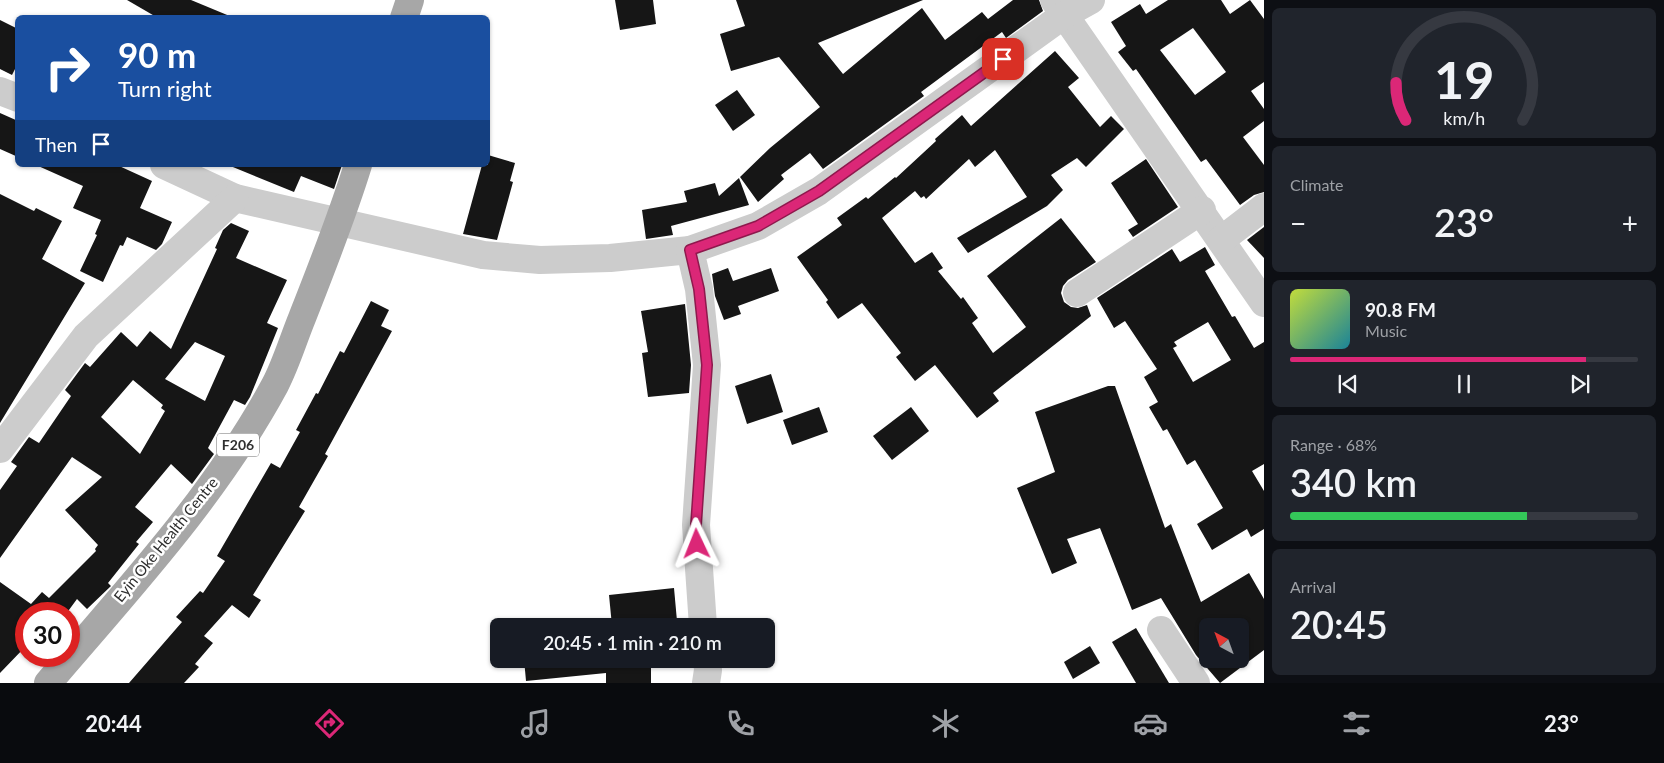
<!DOCTYPE html>
<html lang="en">
<head>
<meta charset="utf-8">
<style>
  :root { --surface:#171b24; --page:#20242c; --text:#f1f3f6; --muted:#9ea1a6; --line:#363941; --accent:#db2777 }
  body { margin:0; font-family:Lato,sans-serif; background:var(--page); color:var(--text); height:100vh; display:flex; flex-direction:column; font-size:19px; white-space:nowrap }
  * { box-sizing:border-box; margin:0 }
  p { font-size:16px; color:var(--muted) }
  .icon { flex:none; width:28px; height:28px; fill:none; stroke:currentColor; stroke-width:2; stroke-linecap:round; stroke-linejoin:round }
  .map { position:relative; flex:1; overflow:hidden }
  .details { display:flex; flex-direction:column; gap:8px; padding:8px; background:#0d0f14; width:400px }
  .details>* { flex:none }
  .guide { position:absolute; left:15px; top:15px; width:475px; height:152px; border-radius:8px; box-shadow:0 1px 4px #0004; background:#1a4fa0; color:#fff; overflow:hidden }
  .needle { width:32px; rotate:319deg }
  .fabs { position:absolute; left:1199px; top:618px; display:grid; gap:10px }
  .fabs a { display:grid; place-items:center; width:50px; height:50px; border-radius:8px; background:var(--surface); box-shadow:0 1px 4px #0004; font-size:25px }
  .speed { position:absolute; left:15px; top:602px; display:flex; gap:10px; font-size:25px; font-weight:700; text-align:center }
  .speed>* { display:grid; place-content:center; width:65px; height:65px; border-radius:50%; background:var(--surface); box-shadow:0 1px 4px #0004; line-height:1 }
  .speed .limit { border:8px solid #d22; background:#fff; color:#111 }
  .pin { position:absolute; display:grid; place-items:center; width:42px; height:42px; color:#fff; margin:-21px; border-radius:10px; box-shadow:0 2px 8px #0006 }
  .me { position:absolute; width:55px; margin:-28px; rotate:358deg; stroke-linejoin:round; filter:drop-shadow(0 0 4px #0008) }
  .turn { display:flex; align-items:center; gap:18px; height:105px; padding:0 20px; font-size:22px }
  .turn .icon { width:65px; height:65px; stroke-width:2.5 }
  .turn b { display:block; font-size:35px; line-height:42px }
  .then { display:flex; align-items:center; height:48px; padding:0 20px; background:#0003; gap:10px; font-size:19px }
  .big { font-size:38px; font-weight:600; line-height:1.1 }
  .details .tile { flex:1; display:flex; flex-direction:column; justify-content:center; gap:8px; min-width:0; padding:0 18px; border-radius:8px; background:var(--page) }
  .details .dial { align-items:center; gap:0 }
  .dial svg { height:130px; overflow:visible; fill:none; stroke:var(--line); stroke-width:7; stroke-linecap:round; text-anchor:middle }
  .dial text { fill:var(--text); stroke:none }
  .song { display:flex; align-items:center; gap:15px }
  .cover { width:60px; height:60px; border-radius:8px; background:linear-gradient(135deg,hsl(70 70% 55%),hsl(190 70% 35%)) }
  .played { height:5px; border-radius:2px; background:linear-gradient(90deg,var(--accent) 85%,var(--line) 85%) }
  .keys { display:flex; justify-content:space-around; direction:ltr }
  .heat { display:flex; justify-content:space-between; align-items:center; font-size:28px; direction:ltr }
  .charge { height:8px; border-radius:4px; background:linear-gradient(90deg,#34c759 68%,var(--line) 0) }
  .trip { position:absolute; left:490px; top:618px; width:285px; height:50px; border-radius:8px; background:var(--surface); box-shadow:0 1px 4px #0004; font-weight:600; line-height:50px; text-align:center }
  .tab-bar { display:flex; height:80px; justify-content:space-around; align-items:center; background:#090b0e; color:var(--muted) }
  .tab-bar .icon { width:35px; height:35px }
  .tab-bar .on { color:var(--accent) }
  .tab-bar b { font-size:22px; color:var(--text) }
  main { display:flex; flex:1; min-height:0 }
  .map>svg:first-child { display:block }
  .building { fill:#161616; fill-rule:evenodd }
  .lines { fill:none; stroke-linecap:round; stroke-linejoin:round }
  .minor { stroke:#ccc; stroke-width:28 }
  .major { stroke:#a7a7a7; stroke-width:28 }
  .route-casing { stroke:#8e194d; stroke-width:12 }
  .route { stroke:#db2777; stroke-width:9 }
  .labels { text-anchor:middle; stroke-width:5; stroke-linejoin:round; paint-order:stroke }
  .shield { fill:#fff; stroke:#6d6d6d; stroke-width:1 }
  .shield-label { font-size:14px; font-weight:bold; fill:#2f2f2f }
  .street-label { font-size:15px; fill:#2f2f2f; stroke:#fff }
</style>
</head>
<body>
<main>
<div class="map">
<svg width="1264" height="683" viewBox="0 0 1264 683">
  <rect width="100%" height="100%" fill="#fff"/>
  <!-- building -->
  <g class="building">
    <polygon points="127,0 191,0 232,17 158,18"/>
    <polygon points="615,0 653,0 656,24 620,30"/>
    <polygon points="736,0 923,0 818,43 843,74 922,8 945,40 982,12 988,19 1013,0 1039,0 1043,11 1006,38 1002,32 921,92 924,96 823,169 810,153 781,175 784,179 758,202 740,177 770,148 820,107 779,57 731,71 720,34 745,26"/>
    <path d="M1168,0H1221L1230,14L1250,0L1264,19V82L1251,91L1264,109V121L1243,137L1264,165V192L1254,195L1240,205L1206,159L1201,162L1136,69L1133,71L1118,52L1126,46L1111,22L1140,4L1146,14ZM1193,28L1226,72L1195,95L1160,50Z"/>
    <polygon points="0,20 18,29 18,63 12,75 0,69"/>
    <polygon points="1055,51 1079,78 1068,87 1100,127 1111,116 1124,129 1086,167 1077,158 1051,175 1063,190 1047,206 968,253 957,238 1027,197 995,150 975,167 969,159 926,199 924,196 921,198 915,191 882,218 915,263 932,252 943,268 938,271 961,299 963,297 978,318 972,323 993,353 1026,327 987,276 1061,218 1096,262 1068,280 1063,286 1061,293 1064,302 1071,307 1078,308 1087,305 1091,316 993,393 999,401 977,418 935,365 915,381 896,357 901,353 862,303 838,319 826,302 828,300 797,257 842,225 837,218 866,197 868,199 895,177 896,178 936,141 935,139 962,115 971,126"/>
    <polygon points="737,90 755,115 733,131 715,105"/>
    <polygon points="0,113 18,121 18,157 0,149"/>
    <polygon points="488,155 515,163 510,181 513,182 497,240 463,234 482,165 488,165"/>
    <polygon points="1146,159 1178,207 1133,237 1128,230 1138,224 1111,183"/>
    <polygon points="36,165 117,165 152,181 140,208 172,222 162,244 156,250 127,237 123,246 120,245 103,282 80,271 97,235 95,234 101,220 73,208 83,186"/>
    <polygon points="228,165 342,165 334,189 301,176 294,192"/>
    <polygon points="739,178 749,205 671,226 673,235 646,239 642,210 687,202 684,191 715,183 719,196"/>
    <polygon points="0,194 34,211 36,208 62,221 42,259 85,283 0,423"/>
    <path d="M231,223L249,231L236,258L287,280L267,323L278,328L250,397L245,405L234,400L208,448L214,454L192,484L171,464L135,507L153,522L136,542L139,544L108,583L111,586L87,609L77,599L66,614H26V646L0,673V582L31,604L42,592L49,598L96,551L95,549L98,545L65,510L102,477L72,457L0,558V490L17,466L11,462L29,437L39,443L71,396L65,390L85,363L90,367L121,332L137,347L150,331L171,349L217,249L215,248L223,230ZM195,342L225,356L205,401L165,379ZM133,380L163,405L161,408L165,411L140,454L101,417Z"/>
    <polygon points="1264,227 1264,258 1247,240"/>
    <path d="M1205,247L1215,265L1205,271L1232,317L1235,316L1254,348L1264,342V464L1252,471L1264,491V529L1251,537L1247,529L1212,550L1197,524L1223,508L1195,460L1187,465L1167,429L1163,431L1149,407L1158,402L1144,377L1157,369L1125,321L1114,328L1097,298L1172,249L1180,262ZM1208,322L1231,360L1193,382L1173,348L1177,346L1174,342Z"/>
    <polygon points="728,268 733,281 771,268 779,291 738,306 741,314 724,320 715,296 712,274"/>
    <polygon points="371,301 389,310 381,326 392,331 325,454 328,456 299,507 305,511 253,595 261,600 249,618 232,605 204,636 213,643 195,664 199,667 184,683 129,683 182,622 176,617 200,591 203,593 225,561 217,556 271,463 280,468 300,432 296,430 316,393 318,394 340,351 344,353"/>
    <polygon points="685,304 691,365 689,393 648,397 642,353 648,352 641,311"/>
    <polygon points="771,374 783,412 747,424 735,386"/>
    <path d="M1108,386H1115L1165,528L1171,524L1201,602L1249,573L1264,599V650L1220,683L1196,655L1161,598L1132,610L1100,528L1067,539L1077,563L1052,574L1017,488L1055,472L1035,412ZM1208,626H1240V659H1208Z"/>
    <polygon points="819,407 828,432 792,445 783,420"/>
    <polygon points="911,407 929,431 892,460 873,436"/>
    <polygon points="674,588 677,621 635,626 612,626 609,595"/>
    <polygon points="1136,628 1169,683 1136,683 1112,642"/>
    <polygon points="1090,646 1100,663 1073,679 1064,662"/>
    <polygon points="524,659 651,659 651,683 606,683 606,673 526,681"/>
  </g>
  <g class="lines">
    <!-- minor -->
    <g class="minor">
      <polyline points="1054,0 1264,303"/>
      <polyline points="0,91 18,98"/>
      <polyline points="164,165 235,198 483,255 540,260 610,258 690,250 758,226 819,191 1064,15 1091,0"/>
      <polyline points="1221,240 1264,207"/>
      <polyline points="690,250 699,289 707,365 696,525 703,626"/>
      <polyline points="1077,293 1202,210"/>
      <polyline points="0,449 86,336 235,198"/>
      <polyline points="1161,630 1196,683"/>
      <polyline points="706,683 708,670 707,659"/>
    </g>
    <!-- major -->
    <g class="major">
      <polyline points="404,18 410,0"/>
      <path d="M48,683C129,588 215,496 275,385C286,364 293,340 302,318C322,267 342,217 358,165"/>
    </g>
  </g>
  <g class="lines">
    <!-- route casing -->
    <g class="route-casing">
      <polyline id="route" points="697,544 696,525 707,365 699,289 690,250 758,226 819,191 1003,59"/>
    </g>
    <!-- route -->
    <use href="#route" class="route"/>
  </g>
  <g class="labels">
    <!-- shield labels -->
    <rect class="shield" x="217" y="433.5" width="42" height="23" rx="4"/>
    <g class="shield-label">
      <text x="238" y="450">F206</text>
    </g>
    <!-- street labels -->
    <g class="street-label">
      <text transform="translate(166 540) rotate(-51)" y="5">Eyin Oke Health Centre</text>
    </g>
  </g>
</svg>
<div class="fabs">
<a><svg class="needle" viewBox="-14 -14 28 28"><path d="M0-13l5 13h-10z" fill="#e53935"/><path d="M0 13l5-13h-10z" fill="#9ea1a6"/></svg></a>
</div>
<div class="speed"><div class="limit">30</div></div>
<div class="pin" style="left:1003px;top:59px;background:#d93025"><svg class="icon" aria-label="arrive" viewBox="0 0 24 24"><path d="M6 21V4h12l-3 4 3 4H6"/></svg></div>
<svg class="me" style="left:697px;top:544px" viewBox="-20 -20 40 40"><path d="M0-17L14 15 0 8-14 15z" fill="#db2777" stroke="#fff" stroke-width="4"/></svg>
<div class="trip">20:45 · 1 min · 210 m</div>
<div class="guide">
<div class="turn"><svg class="icon" aria-label="right" viewBox="0 0 24 24"><path d="M7 20v-9h11M14 6l5 5-5 5"/></svg><div><b>90 m</b>Turn right</div></div>
<div class="then">Then<svg class="icon" aria-label="arrive" viewBox="0 0 24 24"><path d="M6 21V4h12l-3 4 3 4H6"/></svg></div>
</div>
</div>
<section class="details">
<div class="tile dial"><svg viewBox="0 0 100 80">
<path d="M14 69A42 42 0 1 1 86 69"/>
<path d="M14 69A42 42 0 0 1 8 46" stroke="#db2777"/>
<text x="50" y="56" font-size="32" font-weight="700">19</text>
<text x="50" y="72" font-size="11">km/h</text>
</svg></div>
<div class="tile"><p>Climate</p>
<div class="heat"><a>−</a><b class="big">23°</b><a>+</a></div>
</div>
<div class="tile">
<div class="song"><i class="cover"></i><div><b>90.8 FM</b><p>Music</p></div></div>
<div class="played"></div>
<div class="keys"><svg class="icon" aria-label="previous" viewBox="0 0 24 24"><path d="M18 5L8 12l10 7zM5 5v14"/></svg><svg class="icon" aria-label="pause" viewBox="0 0 24 24"><path d="M8 5v14M16 5v14"/></svg><svg class="icon" aria-label="next" viewBox="0 0 24 24"><path d="M6 5l10 7-10 7zM19 5v14"/></svg></div>
</div>
<div class="tile"><p>Range · 68%</p><b class="big">340 km</b><div class="charge"></div></div>
<div class="tile"><p>Arrival</p><b class="big">20:45</b></div>
</section>
</main>
<nav class="tab-bar">
<b>20:44</b>
<svg class="icon on" aria-label="directions" viewBox="0 0 24 24"><path d="M12 3l9 9-9 9-9-9zM9 14v-3h6M13 9l2 2-2 2"/></svg>
<svg class="icon" aria-label="music" viewBox="0 0 24 24"><path d="M9 18V5l10-2v13"/><circle cx="6" cy="18" r="3"/><circle cx="16" cy="16" r="3"/></svg>
<svg class="icon" aria-label="phone" viewBox="0 0 24 24"><path d="M5 4h4l2 5-3 2q2 4 5 5l2-3 5 2v4C11 20 4 13 5 4z"/></svg>
<svg class="icon" aria-label="climate" viewBox="0 0 24 24"><path d="M12 3v18M4 7l16 10M4 17L20 7"/></svg>
<svg class="icon" aria-label="car" viewBox="0 0 24 24"><path d="M5 17H2v-5l4-1 3-4h7l3 4 3 1v5h-3M9 17h6M6 11h13"/><circle cx="7" cy="17" r="2"/><circle cx="17" cy="17" r="2"/></svg>
<svg class="icon" aria-label="filters" viewBox="0 0 24 24"><path d="M4 7h16M4 17h16"/><circle cx="9" cy="7" r="2"/><circle cx="15" cy="17" r="2"/></svg>
<b>23°</b>
</nav>
</body>
</html>
